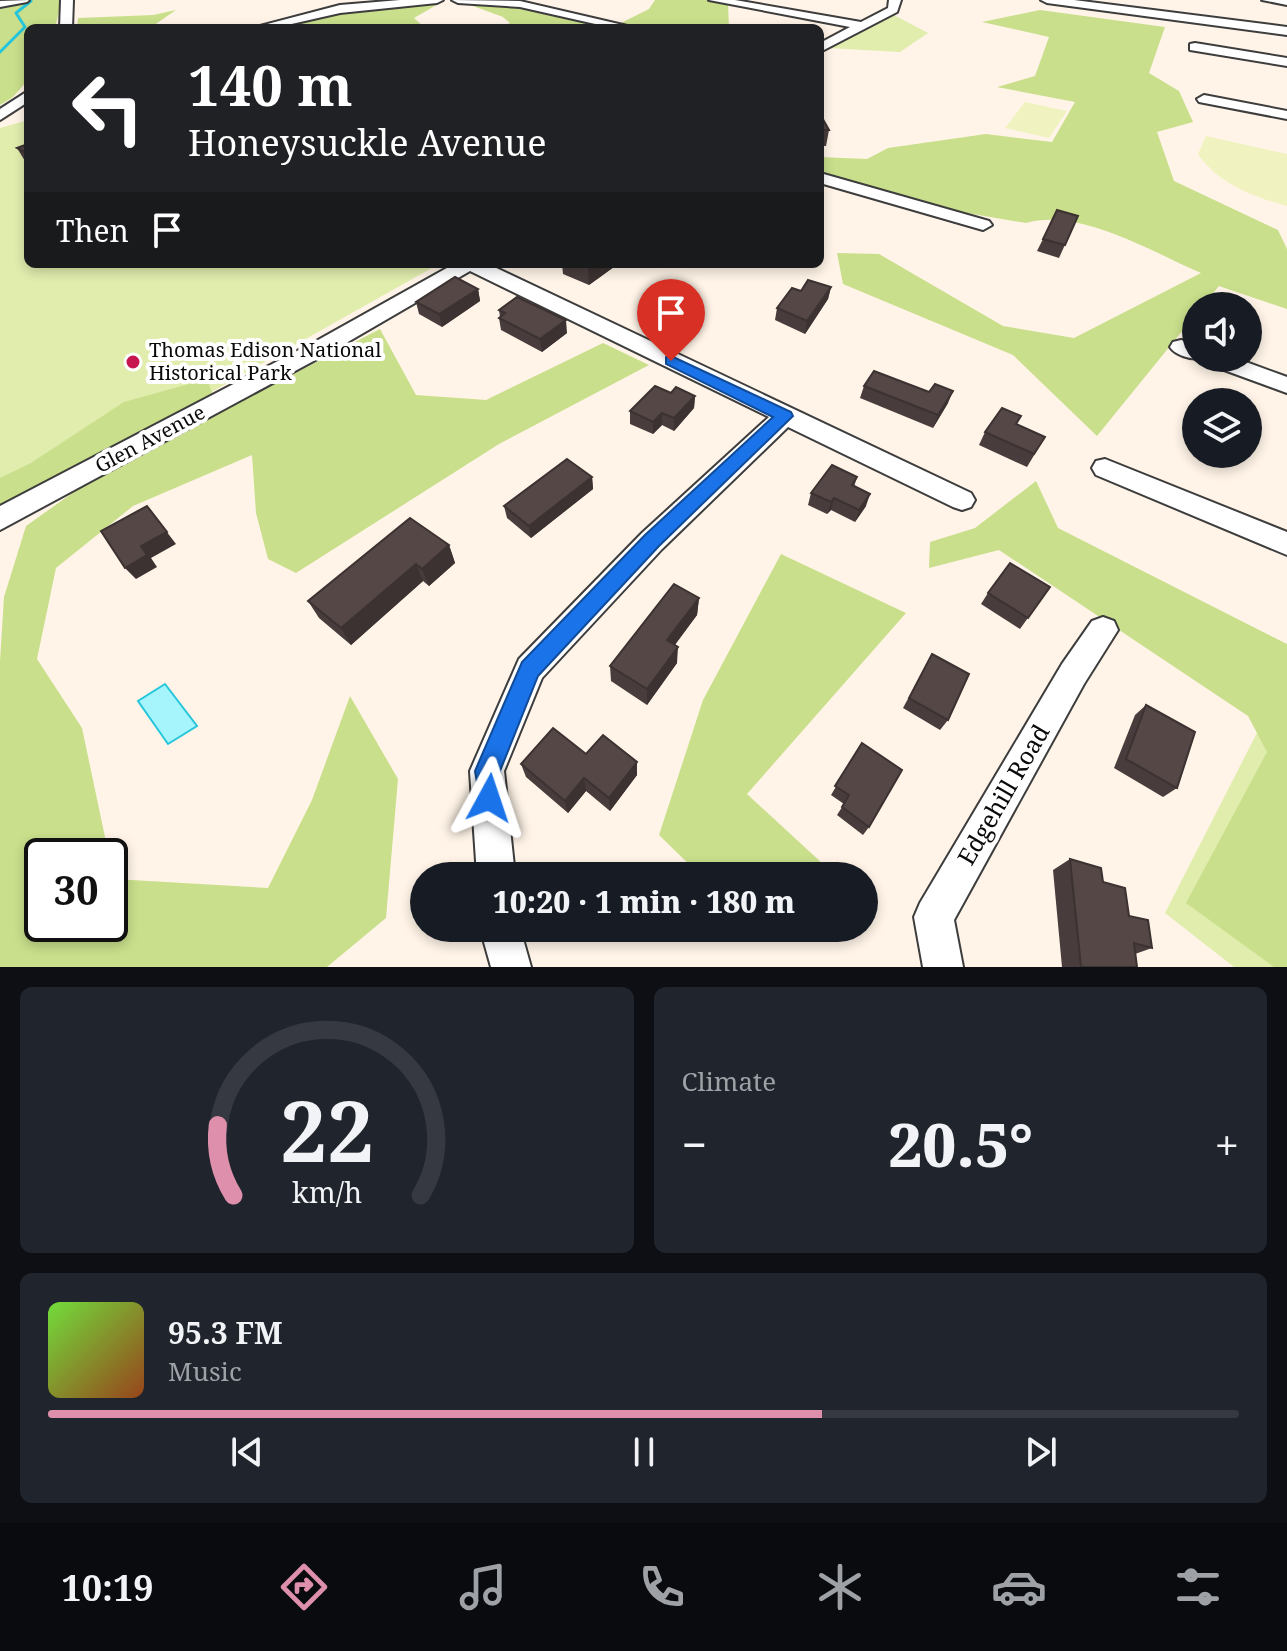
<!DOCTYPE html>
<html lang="en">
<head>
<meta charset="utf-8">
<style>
  :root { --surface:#171b24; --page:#20242c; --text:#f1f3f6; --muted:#9ea1a6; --line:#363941; --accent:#de8fab }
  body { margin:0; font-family:"Noto Serif",serif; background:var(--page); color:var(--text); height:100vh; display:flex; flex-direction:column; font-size:30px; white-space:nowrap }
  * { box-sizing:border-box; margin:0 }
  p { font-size:26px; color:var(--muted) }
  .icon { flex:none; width:44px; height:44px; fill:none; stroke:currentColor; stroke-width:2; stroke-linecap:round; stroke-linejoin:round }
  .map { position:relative; height:967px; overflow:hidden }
  .sheet { display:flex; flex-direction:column; gap:20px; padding:20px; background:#0d0f14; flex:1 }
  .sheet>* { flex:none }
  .banner { position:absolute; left:24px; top:24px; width:800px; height:244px; border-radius:12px; box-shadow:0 4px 12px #0003; background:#202124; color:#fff; overflow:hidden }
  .tools { position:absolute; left:1182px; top:292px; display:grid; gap:16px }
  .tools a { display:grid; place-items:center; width:80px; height:80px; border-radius:50%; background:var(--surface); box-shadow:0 4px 12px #0003; font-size:40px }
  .speed { position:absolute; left:24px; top:838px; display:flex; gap:16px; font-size:40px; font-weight:700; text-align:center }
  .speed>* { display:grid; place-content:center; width:104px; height:104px; border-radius:50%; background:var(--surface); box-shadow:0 4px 12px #0003; line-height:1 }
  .speed .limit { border:4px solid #111; border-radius:12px; background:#fff; color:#111 }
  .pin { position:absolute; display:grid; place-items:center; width:68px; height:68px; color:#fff; margin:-82px -34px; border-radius:50% 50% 50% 0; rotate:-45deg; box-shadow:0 0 8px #0007 }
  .pin .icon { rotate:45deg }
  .me { position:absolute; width:88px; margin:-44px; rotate:5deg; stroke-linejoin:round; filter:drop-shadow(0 0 6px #0008) }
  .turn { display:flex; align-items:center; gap:28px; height:168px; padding:0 32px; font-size:36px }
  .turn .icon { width:104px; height:104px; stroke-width:2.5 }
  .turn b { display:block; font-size:56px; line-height:68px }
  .then { display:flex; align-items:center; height:76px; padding:0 32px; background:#0003; gap:16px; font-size:30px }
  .big { font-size:60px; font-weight:800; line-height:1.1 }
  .sheet .tile { flex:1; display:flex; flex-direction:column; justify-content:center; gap:12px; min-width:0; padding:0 28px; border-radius:12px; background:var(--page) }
  .sheet .dial { align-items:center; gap:0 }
  .dial svg { height:208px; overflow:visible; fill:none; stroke:var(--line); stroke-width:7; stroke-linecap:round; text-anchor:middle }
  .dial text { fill:var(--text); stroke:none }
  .song { display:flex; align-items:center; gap:24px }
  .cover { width:96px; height:96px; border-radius:12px; background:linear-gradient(135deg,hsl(100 70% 55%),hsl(20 70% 35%)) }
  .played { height:8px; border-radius:4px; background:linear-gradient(90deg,var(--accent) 65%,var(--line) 65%) }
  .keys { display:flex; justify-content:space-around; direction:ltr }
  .heat { display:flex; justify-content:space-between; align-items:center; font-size:44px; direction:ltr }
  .sheet .tiles { flex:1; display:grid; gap:20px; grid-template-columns:1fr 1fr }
  .tile:last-child { grid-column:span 2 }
  .trip { position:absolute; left:410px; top:862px; width:468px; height:80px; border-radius:40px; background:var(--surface); box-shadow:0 4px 12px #0003; font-weight:800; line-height:80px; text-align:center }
  .tab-bar { display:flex; height:128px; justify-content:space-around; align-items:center; background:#090b0e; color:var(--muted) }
  .tab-bar .icon { width:56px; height:56px }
  .tab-bar .current { color:var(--accent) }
  .tab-bar b { font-size:36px; color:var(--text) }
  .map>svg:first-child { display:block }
  .green { fill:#e0edad }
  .forest { fill:#c9df8b }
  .pitch { fill:#f0f3c0 }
  .water { fill:#a6f5fd; stroke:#25c6db; stroke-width:2 }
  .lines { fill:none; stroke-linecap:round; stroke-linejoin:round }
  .stream { stroke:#25c6db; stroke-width:3 }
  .minor-casing { stroke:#3d3d3d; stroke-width:4 }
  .minor { fill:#fff; fill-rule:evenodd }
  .wall { fill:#483d3c }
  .shaded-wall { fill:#3b3231 }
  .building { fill:#544746; stroke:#3b3231; stroke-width:2 }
  .route { fill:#1a73e8; stroke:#114b97; stroke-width:2 }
  .poi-dot { fill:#c7154f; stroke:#fff; stroke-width:3 }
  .labels { text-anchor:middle; stroke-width:8; stroke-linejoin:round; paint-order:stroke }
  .poi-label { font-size:20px; fill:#0a0a0a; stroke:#fff; text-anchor:start }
  .street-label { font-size:20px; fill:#0a0a0a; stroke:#fff }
  .near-street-label { font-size:24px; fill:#0a0a0a; stroke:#fff }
</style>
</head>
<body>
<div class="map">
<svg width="1287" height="967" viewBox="0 0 1287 967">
  <rect width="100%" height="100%" fill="#fff4e7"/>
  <!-- green -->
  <g class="green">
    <polygon points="894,15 928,33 900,52 827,48"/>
    <polygon points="28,120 28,264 439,264 167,417 0,498 0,128"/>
    <polygon points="1287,674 1287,967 1234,967 1165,913"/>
  </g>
  <!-- forest -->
  <g class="forest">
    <polygon points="31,0 62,0 55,28 28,28 28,80 13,97 0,105 0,5"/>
    <polygon points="655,0 711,0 728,3 729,28 497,28 510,23 503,17 462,2 507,4 621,23 649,9"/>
    <polygon points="402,3 440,3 414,18 425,28 313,28 292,22 343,11"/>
    <polygon points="176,10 150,28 77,28 78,18 153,15"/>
    <path d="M1040,10L1165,27L1149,73L1179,91L1193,122L1157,132L1174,181L1278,230L1287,249V309L1219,286L1202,306H1196V314L1097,436L1013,355L843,284L837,253L879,254L1003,326L1074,338L1201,273C1152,252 1079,207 1026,223L914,204L820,175V157L867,159L888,148L986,134L1052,142L1075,102L997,87L1035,76L1049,37L982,22Z"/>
    <polygon points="380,329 416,395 486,400 603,343 649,365 499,444 296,573 268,559 256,513 252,455 133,506 56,568 37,659 82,728 109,856 42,856 42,924 110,924 110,861 114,879 268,888 312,800 350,696 398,779 386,918 327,967 0,967 0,661 4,597 26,526 95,477"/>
    <polygon points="207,379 215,401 0,509 0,478 31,463 124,402"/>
    <polygon points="1036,481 1058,528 1287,644 1287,967 1274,967 1186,903 1267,752 1248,716 999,550 929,568 930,542 975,528"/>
    <polygon points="781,554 906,613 747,794 836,876 701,876 659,835 703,700"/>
  </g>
  <!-- pitch -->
  <g class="pitch">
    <polygon points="1025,102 1067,111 1049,138 1005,128"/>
    <path d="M1206,136L1287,154V206C1254,197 1218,184 1198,154Z"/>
  </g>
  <!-- water -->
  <polygon class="water" points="165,684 197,726 168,744 138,701"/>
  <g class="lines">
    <!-- stream -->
    <polyline class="stream" points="0,52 25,27 16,13 31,1"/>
    <!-- minor casing -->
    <g class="minor-casing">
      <g id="minor">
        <polygon points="29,0 27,2 0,7 0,1"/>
        <polygon points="61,0 73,0 72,28 60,28"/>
        <polygon points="400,0 443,0 437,3 340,13 274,28 252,28 340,5"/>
        <polygon points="452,0 520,1 636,28 613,28 520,7 458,3"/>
        <polygon points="709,0 735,0 861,22 888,8 889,0 901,0 897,12 820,52 820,43 850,27"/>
        <polygon points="1041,0 1074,0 1287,27 1287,35 1047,3"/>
        <polygon points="1262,0 1287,0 1287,5"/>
        <polygon points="1195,43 1287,58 1287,66 1190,50 1190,44"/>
        <polygon points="28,91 28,102 0,120 0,109"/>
        <polygon points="1204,95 1287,111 1287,119 1199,102 1197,99"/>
        <polygon points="820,173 989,221 992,225 983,230 820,183"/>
        <polygon points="454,264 488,264 971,493 975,500 971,507 962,510 953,507 788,427 662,549 542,678 504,771 515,876 477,876 470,771 519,659 642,533 769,417 470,271 334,350 0,530 0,506 318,340"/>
        <path d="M1181,340L1196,344V358H1200C1191,360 1175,355 1170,347L1173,342Z"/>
        <polygon points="1202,358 1235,358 1287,377 1287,393 1205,363"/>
        <polygon points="1105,459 1287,532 1287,555 1096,475 1092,468 1096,461"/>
        <polygon points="1103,617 1114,621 1118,630 1084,684 954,920 963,967 923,967 914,917 920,903 1062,664 1092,621"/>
        <polygon points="480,928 520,928 531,967 491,967"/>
      </g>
    </g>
    <!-- minor -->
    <use href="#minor" class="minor"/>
  </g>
  <!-- wall -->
  <g class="wall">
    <polygon points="820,114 829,130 826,146 820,146"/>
    <polygon points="28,144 28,166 17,148"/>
    <polygon points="1078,216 1059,258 1037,251 1043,239"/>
    <polygon points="562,264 618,264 589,285 563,274"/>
    <polygon points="831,287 828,299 805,334 775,320 777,308 801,291"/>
    <polygon points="478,289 480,301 442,327 419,314 416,302"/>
    <polygon points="499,310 567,333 542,352 501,330 499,318 500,317"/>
    <polygon points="864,386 948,403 933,428 860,398"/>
    <polygon points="671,393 695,396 694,408 674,431 662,425 653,434 630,424 630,411"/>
    <polygon points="1017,424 1045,437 1027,467 979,445 985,432"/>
    <polygon points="592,477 593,489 531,538 507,518 504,506"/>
    <polygon points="857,477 854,487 866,506 855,522 831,510 827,514 808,505 811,493"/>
    <polygon points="449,545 455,563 429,586 423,581 351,645 319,618 308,601"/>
    <polygon points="1050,587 1020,629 981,604 988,593"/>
    <polygon points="699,598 697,615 675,645 677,663 647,705 611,681 610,666"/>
    <polygon points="932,654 948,720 940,730 903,708"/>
    <polygon points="1146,705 1177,788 1163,797 1114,768 1135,715"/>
    <polygon points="862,743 869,827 863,835 837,815 844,804 831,795"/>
    <polygon points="586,754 637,775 610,811 586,791 568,813 526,777 521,764"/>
    <polygon points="1070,859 1103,882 1152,948 1135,954 1137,967 1062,967 1053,870"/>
  </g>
  <!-- shaded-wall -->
  <g class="shaded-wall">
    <polygon points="593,264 618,264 589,285 588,267"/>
    <polygon points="831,287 828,299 805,334 807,321"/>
    <polygon points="478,289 480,301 442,327 439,314"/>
    <polygon points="566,320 567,333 542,352 540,339"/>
    <polygon points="953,391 948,403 933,428 938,415"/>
    <polygon points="695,396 694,408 674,431 674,418"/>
    <polygon points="662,413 662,425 653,434 653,422"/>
    <polygon points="592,477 593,489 531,538 529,526"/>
    <polygon points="870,494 866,506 855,522 859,510"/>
    <polygon points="834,498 831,510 827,514 831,502"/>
    <polygon points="147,506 176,544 151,558 157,567 136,579 125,568 141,546"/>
    <polygon points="449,545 455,563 429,586 422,569"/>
    <polygon points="416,564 423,581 351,645 341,628"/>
    <polygon points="699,598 697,615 666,656 667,640"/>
    <polygon points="678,647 677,663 647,705 647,689"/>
    <polygon points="637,762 637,775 610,811 609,798"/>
    <polygon points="584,778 586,791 568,813 565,801"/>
  </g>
  <!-- building -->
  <g class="building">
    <polygon points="820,114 829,130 820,130"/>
    <polygon points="28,144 28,154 17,148"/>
    <polygon points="1057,210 1078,216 1065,245 1043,239"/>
    <polygon points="580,264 593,264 588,267"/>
    <polygon points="455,277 478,289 439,314 416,302"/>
    <polygon points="808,280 831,287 807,321 777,308 792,288 801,291"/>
    <polygon points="517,297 566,320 540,339 499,318 505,313 499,310"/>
    <polygon points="874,371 929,392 935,384 953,391 938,415 864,386"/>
    <polygon points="655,386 671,393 676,387 695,396 674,418 662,413 653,422 630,411"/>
    <polygon points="1002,408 1021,416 1016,424 1045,437 1034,454 985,432"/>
    <polygon points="567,459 592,477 529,526 504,506"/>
    <polygon points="832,465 857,477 852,485 870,494 859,510 834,498 831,502 811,493"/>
    <polygon points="147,506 167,532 141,546 147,555 125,568 101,531"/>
    <polygon points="410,518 449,545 422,569 416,564 341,628 308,601"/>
    <polygon points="1010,563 1050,587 1028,618 988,593"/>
    <polygon points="674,584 699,598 667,640 678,647 647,689 610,666"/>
    <polygon points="932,654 969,674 948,720 909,698"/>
    <polygon points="1146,705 1195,732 1177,788 1126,759"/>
    <polygon points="553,728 586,754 603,735 637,762 609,798 584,778 565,801 521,764"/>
    <polygon points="862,743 902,770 869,827 842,807 849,795 835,786"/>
    <polygon points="1070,859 1101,868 1103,882 1125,888 1129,916 1148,920 1152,948 1134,943 1137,967 1081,967"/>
  </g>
  <!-- route -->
  <polygon class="route" points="671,356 791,412 793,416 659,546 538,676 500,771 502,798 498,806 489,810 481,806 475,771 522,662 645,535 773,417 666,364 666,357"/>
  <!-- markers -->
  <circle class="poi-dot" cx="133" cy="362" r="8"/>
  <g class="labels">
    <!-- poi labels -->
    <g class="poi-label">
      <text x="149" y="357">Thomas Edison National<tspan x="149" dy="23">Historical Park</tspan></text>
    </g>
    <!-- street labels -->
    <g class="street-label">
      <text transform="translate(150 439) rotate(-28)" y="7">Glen Avenue</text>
    </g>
    <!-- near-street labels -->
    <g class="near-street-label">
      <text transform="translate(1004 795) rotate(-60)" y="8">Edgehill Road</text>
    </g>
  </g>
</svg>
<div class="tools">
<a><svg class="icon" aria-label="sound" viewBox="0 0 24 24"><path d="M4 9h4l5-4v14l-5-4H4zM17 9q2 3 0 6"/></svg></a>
<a><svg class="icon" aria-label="layers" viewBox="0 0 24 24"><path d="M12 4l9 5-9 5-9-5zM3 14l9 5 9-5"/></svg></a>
</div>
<div class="speed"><div class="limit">30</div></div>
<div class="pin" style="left:671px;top:361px;background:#d93025"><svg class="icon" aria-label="arrive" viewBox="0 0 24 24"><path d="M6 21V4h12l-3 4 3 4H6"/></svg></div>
<svg class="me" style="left:489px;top:798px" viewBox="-20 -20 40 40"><path d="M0-17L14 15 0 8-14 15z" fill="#1a73e8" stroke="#fff" stroke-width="4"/></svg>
<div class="trip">10:20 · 1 min · 180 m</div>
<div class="banner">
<div class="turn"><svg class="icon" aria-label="left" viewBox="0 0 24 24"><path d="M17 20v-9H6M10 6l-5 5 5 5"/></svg><div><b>140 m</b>Honeysuckle Avenue</div></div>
<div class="then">Then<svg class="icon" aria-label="arrive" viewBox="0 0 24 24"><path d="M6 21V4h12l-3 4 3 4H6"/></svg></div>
</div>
</div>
<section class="sheet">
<div class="tiles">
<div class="tile dial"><svg viewBox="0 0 100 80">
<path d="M14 69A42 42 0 1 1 86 69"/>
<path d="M14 69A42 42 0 0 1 8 42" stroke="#de8fab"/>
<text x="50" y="56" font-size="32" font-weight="700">22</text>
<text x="50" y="72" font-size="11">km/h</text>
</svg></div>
<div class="tile"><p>Climate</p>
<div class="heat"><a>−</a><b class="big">20.5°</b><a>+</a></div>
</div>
<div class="tile">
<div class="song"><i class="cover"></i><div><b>95.3 FM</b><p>Music</p></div></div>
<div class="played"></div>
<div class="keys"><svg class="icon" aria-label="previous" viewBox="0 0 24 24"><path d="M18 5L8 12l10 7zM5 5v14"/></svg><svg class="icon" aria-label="pause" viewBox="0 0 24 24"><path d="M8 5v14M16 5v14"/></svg><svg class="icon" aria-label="next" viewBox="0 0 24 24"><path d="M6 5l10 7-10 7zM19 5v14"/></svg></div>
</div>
</div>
</section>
<nav class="tab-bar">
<b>10:19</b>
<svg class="icon current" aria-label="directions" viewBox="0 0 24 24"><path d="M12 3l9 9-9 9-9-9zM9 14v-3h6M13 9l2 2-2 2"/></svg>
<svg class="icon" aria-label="music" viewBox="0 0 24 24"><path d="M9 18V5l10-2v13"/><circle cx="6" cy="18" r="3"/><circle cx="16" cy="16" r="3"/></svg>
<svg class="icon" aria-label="phone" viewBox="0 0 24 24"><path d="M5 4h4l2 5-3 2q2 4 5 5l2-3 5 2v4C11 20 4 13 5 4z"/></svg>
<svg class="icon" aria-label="climate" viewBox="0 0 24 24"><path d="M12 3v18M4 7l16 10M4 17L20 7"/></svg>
<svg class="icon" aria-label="car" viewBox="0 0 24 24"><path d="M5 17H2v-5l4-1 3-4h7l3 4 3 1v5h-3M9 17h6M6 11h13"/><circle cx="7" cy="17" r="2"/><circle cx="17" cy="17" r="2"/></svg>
<svg class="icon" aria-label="filters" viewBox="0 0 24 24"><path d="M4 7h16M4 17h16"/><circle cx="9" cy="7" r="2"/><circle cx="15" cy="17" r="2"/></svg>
</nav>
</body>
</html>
